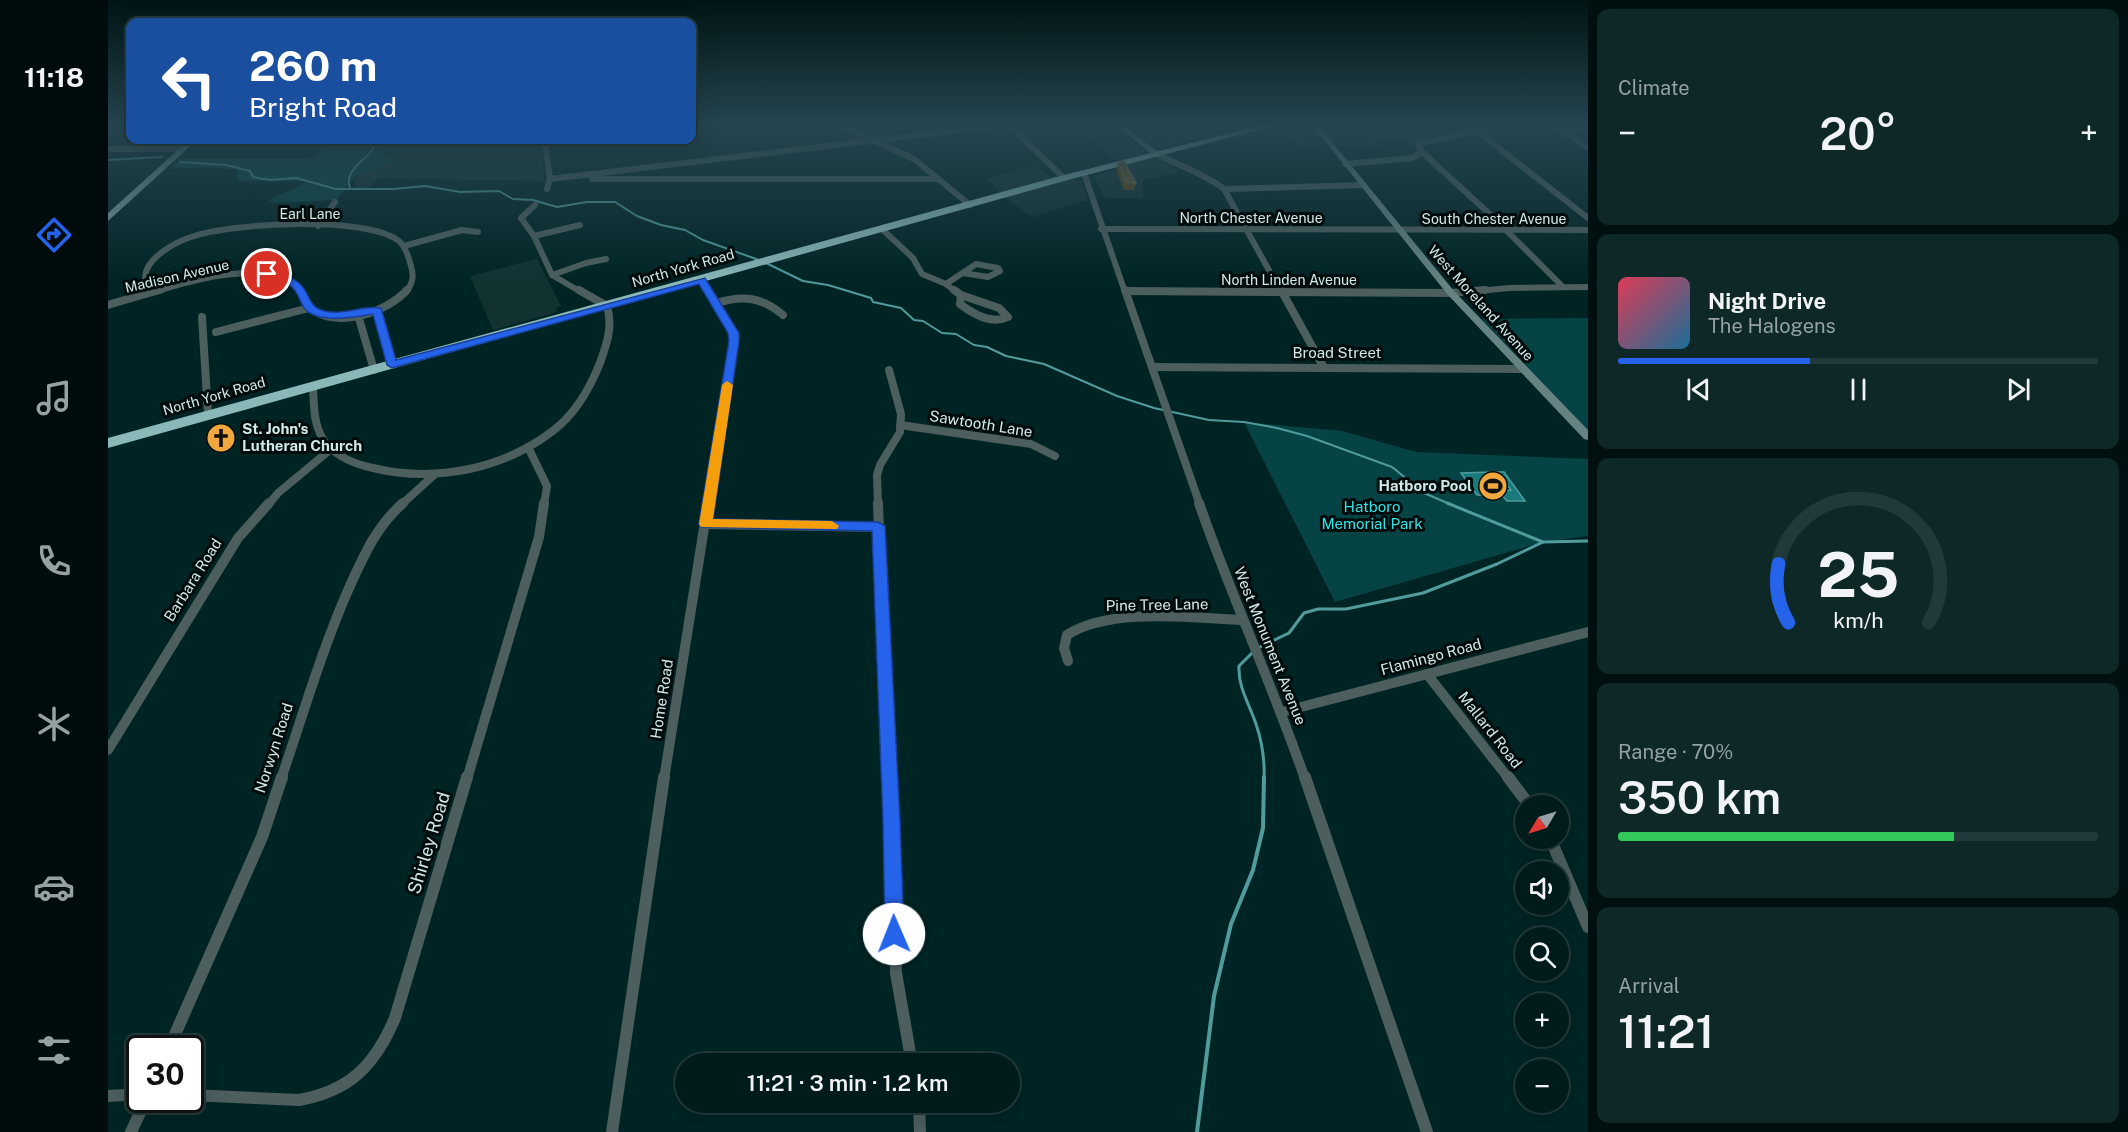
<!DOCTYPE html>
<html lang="en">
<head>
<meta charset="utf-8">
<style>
  :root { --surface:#001b1b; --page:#0e2828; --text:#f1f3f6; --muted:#95a1a3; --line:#22393a; --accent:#2563eb }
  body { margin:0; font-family:"Public Sans",sans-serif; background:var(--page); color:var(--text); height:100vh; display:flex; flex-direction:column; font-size:22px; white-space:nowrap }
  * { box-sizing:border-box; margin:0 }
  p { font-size:20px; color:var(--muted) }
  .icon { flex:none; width:33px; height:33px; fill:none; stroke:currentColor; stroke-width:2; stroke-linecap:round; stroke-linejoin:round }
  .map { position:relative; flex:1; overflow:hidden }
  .details { display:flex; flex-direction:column; gap:9px; padding:9px; background:#000f0f; width:540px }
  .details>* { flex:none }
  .hud { position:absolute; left:18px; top:18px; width:570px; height:126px; border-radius:12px; box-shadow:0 6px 24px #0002,0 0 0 2px var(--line); background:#1a4fa0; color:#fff; overflow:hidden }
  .needle { width:39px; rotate:232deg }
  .buttons { position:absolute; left:1407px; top:795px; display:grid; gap:12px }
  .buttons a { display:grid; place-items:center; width:54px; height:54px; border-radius:50%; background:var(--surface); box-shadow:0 6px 24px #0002,0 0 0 2px var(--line); font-size:30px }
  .speed { position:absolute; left:18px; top:1035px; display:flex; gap:12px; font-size:30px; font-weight:700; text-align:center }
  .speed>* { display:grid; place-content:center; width:78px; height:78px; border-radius:50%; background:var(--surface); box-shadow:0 6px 24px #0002,0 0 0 2px var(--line); line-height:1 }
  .speed .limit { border:3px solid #111; border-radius:9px; background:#fff; color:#111 }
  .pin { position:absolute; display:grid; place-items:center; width:51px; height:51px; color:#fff; margin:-26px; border:3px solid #fff; border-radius:50%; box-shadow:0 2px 6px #0007 }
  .me { position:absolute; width:66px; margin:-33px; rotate:359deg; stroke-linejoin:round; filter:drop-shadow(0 0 4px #0008) }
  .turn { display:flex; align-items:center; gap:21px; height:126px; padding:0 24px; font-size:27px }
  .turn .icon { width:78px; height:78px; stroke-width:2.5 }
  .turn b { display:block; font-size:42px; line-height:51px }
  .big { font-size:45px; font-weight:600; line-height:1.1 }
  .details .widget { flex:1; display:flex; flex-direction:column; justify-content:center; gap:9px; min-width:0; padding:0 21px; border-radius:12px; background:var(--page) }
  .details .dial { align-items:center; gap:0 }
  .dial svg { height:156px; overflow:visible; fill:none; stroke:var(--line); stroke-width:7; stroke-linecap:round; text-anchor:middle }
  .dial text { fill:var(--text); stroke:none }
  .song { display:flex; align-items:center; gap:18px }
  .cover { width:72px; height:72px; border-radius:9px; background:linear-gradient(135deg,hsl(350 70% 55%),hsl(200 70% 35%)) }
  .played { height:6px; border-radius:3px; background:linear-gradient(90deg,var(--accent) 40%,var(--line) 40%) }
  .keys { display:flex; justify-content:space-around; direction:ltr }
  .heat { display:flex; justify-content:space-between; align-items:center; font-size:33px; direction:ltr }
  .charge { height:9px; border-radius:4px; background:linear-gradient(90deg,#34c759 70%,var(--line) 0) }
  .trip { position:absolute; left:567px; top:1053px; width:345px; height:60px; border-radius:30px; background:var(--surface); box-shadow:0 6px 24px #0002,0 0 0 2px var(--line); font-weight:600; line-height:60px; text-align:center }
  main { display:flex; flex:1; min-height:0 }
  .dock { display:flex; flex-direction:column; width:108px; justify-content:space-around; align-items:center; background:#000b0b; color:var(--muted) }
  .dock .icon { width:42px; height:42px }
  .dock .on { color:var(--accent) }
  .dock b { font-size:27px; color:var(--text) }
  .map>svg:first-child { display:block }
  .built { fill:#123131 }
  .green { fill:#064344 }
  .water { fill:#187a7b; stroke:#509b9c; stroke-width:1.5 }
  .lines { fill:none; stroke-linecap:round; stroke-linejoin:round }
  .stream-far2 { stroke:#509b9c; stroke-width:2 }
  .stream-far1 { stroke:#509b9c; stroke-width:3 }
  .stream { stroke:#509b9c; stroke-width:4 }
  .street-far3 { stroke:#4c5e5e; stroke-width:6 }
  .street-far2 { stroke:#4c5e5e; stroke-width:8 }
  .street-far1 { stroke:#4c5e5e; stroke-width:10 }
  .street { stroke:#4c5e5e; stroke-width:12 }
  .secondary { fill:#658382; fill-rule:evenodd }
  .primary { fill:#789f9e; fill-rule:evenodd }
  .highway { fill:#8ab8b8; fill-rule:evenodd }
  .wall { fill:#694910 }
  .building { fill:#745a28; stroke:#837146; stroke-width:1.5 }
  .route { fill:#2563eb; stroke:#184099; stroke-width:1.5 }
  .slow { fill:#f59e0b }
  .labels { text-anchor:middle; stroke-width:6; stroke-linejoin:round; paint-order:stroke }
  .far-street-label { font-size:14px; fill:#d1e9e9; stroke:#000b0b }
  .street-label { font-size:15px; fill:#d1e9e9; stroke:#000b0b }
  .poi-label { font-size:15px; font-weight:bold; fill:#d1e9e9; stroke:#000b0b; text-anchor:start }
  .park-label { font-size:15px; fill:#30e4e6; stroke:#000b0b }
  .near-street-label { font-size:18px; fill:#d1e9e9; stroke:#000b0b }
</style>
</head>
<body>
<main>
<nav class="dock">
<b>11:18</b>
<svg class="icon on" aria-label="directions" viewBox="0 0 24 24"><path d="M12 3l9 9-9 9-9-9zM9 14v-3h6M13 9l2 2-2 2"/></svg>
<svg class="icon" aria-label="music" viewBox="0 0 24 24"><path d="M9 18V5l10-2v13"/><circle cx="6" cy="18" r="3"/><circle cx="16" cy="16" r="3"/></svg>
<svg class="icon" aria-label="phone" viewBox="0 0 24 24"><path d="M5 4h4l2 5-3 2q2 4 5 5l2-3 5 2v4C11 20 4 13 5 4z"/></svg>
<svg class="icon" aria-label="climate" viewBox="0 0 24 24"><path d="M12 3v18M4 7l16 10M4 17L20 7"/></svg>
<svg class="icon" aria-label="car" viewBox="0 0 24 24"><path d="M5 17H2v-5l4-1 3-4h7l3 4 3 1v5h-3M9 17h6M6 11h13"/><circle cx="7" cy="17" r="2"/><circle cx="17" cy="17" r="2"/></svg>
<svg class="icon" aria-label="filters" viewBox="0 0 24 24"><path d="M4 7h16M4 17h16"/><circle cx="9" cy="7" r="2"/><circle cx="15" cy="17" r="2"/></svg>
</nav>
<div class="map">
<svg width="1480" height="1132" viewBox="0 0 1480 1132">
  <rect width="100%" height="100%" fill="#002424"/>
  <!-- built -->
  <g class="built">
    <polygon points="1042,126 1085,126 1100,137 1047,148 1032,138 1053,133"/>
    <polygon points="1181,126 1308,126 1325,137 1305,144 1287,138 1266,140 1273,147 1215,144 1192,146 1166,130"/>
    <polygon points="1000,130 1042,152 1072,172 1035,180 1035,198 997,198 986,176 1015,167 976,134"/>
    <polygon points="278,140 435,140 436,181 270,178 262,187 252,190 248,188 246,180 248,175 275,167 286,159 282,154 274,155 272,153"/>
    <polygon points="926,165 943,177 973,181 980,200 924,217 899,199 880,179"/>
    <polygon points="429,259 453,306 447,308 450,312 385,330 362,276"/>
  </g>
  <!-- green -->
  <g class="green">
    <path d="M223,140H277L272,153L274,155L282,154L284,161L269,170L248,175L228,200L166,203L161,201C171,192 190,191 197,181H129V170L103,167L62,169L73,159L204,158Z"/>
    <polygon points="1480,318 1480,430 1374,319"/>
    <polygon points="1136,422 1234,431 1308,452 1480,459 1480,536 1435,542 1227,602"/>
  </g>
  <!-- water -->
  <polygon class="water" points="1384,472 1394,486 1397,485 1387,472 1396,472 1417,501 1399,501 1394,495 1397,491 1403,490 1401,487 1385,487 1386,495 1369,495 1353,473"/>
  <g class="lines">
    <!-- stream-far2 -->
    <g class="stream-far2">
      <polyline points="0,160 54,157"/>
      <polyline points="72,162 118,165 142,171 145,177 162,180 188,178 228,189 286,189 317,186 352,192 391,191 405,199 425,200 449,207 479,202 507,202 529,216 553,225 577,230 595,240 651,260"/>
      <path d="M242,188C236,173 253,162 262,153C265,150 267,144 269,140"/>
      <polyline points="658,263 695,281 720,285 763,298 765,302 793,308 806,320 815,321 834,333 848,334 866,345 879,347 898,356 936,364 1009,396 1046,408 1101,420 1136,422 1169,428 1199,436 1284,467 1316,493 1344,505"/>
    </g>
    <!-- stream-far1 -->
    <g class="stream-far1">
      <polyline points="1339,503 1435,542 1480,541"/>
      <polyline points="1150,648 1181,633 1196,613 1210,609 1238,609 1315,593 1389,564 1435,542"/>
      <path d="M1145,652L1131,666C1130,688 1141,703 1148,724C1154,742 1157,760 1156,779"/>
    </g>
    <!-- stream -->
    <polyline class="stream" points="1089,1132 1106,996 1123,924 1145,870 1155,828 1156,777"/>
    <!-- street-far3 -->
    <g class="street-far3">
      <polyline points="735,126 806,159 862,205"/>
      <polyline points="902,126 956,178"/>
      <polyline points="1448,126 1480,148"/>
      <polyline points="1460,126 1480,130"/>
      <polyline points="1369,131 1480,218"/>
      <polyline points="437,140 442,179 439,189"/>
      <polyline points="0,149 75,149"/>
      <polyline points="1314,152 1385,217 1455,287"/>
      <path d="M1049,154C1071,166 1097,174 1116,189L1173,292"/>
      <polyline points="1237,164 1304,158 1314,152 1310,145 1312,143 1369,131 1372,126"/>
      <polyline points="976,173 1017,292"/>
      <polyline points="442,179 887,126"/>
      <polyline points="484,179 830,179"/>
      <polyline points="1116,189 1256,185"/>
      <polyline points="427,205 413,218 426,236 444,275 473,292"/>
      <polyline points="210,226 227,202"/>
      <polyline points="774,229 805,258 814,274 838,284 848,292"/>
      <polyline points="993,229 1480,230"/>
      <polyline points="426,236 472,225"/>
      <polyline points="296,246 354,230 370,232"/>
      <polyline points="444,275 478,263 498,259"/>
      <polyline points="594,280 601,292"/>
      <polyline points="838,284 868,264 890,268 892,271 880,277 855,273"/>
      <polyline points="1019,291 1115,292"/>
      <path d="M37,292C37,285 36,275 39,269C46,254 68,242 83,237C122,223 258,215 291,241C298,247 301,258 303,266C306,276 305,283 298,292"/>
      <path d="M47,292C81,281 166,256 192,292"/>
      <polyline points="1359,292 1401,288 1480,287"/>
    </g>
    <!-- street-far2 -->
    <g class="street-far2">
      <path d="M191,290C196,296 198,305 204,310C232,328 279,312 299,290"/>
      <polyline points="846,290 853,295"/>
      <polyline points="1017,290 1092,505"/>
      <polyline points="1173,290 1215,366"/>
      <polyline points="1019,291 1343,293 1377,290"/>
      <polyline points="37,294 37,290"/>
      <polyline points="37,294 52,290"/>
      <path d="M853,295L891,308L900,317C883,325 865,314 852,304Z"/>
      <path d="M609,303C635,295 654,297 675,315"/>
      <polyline points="0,305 37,294"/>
      <polyline points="269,311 284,365"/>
      <polyline points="250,315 266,370"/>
      <polyline points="94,317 100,414"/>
      <polyline points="108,332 201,308"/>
      <polyline points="1044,367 1414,369"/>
      <path d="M205,386C206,404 205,423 215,439C226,456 246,464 265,468C327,483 396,469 446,430C468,413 482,388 492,363C499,343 505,327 499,306L471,290"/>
      <polyline points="792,425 923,444 947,456"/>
      <polyline points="420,447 439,486 436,505"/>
      <polyline points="160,505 170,493 223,449"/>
      <polyline points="293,505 326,475"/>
      <polyline points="600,505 625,348 625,333 600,290"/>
      <polyline points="770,505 769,475 772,465 792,432 793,414 781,370"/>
    </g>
    <!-- street-far1 -->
    <g class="street-far1">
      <polyline points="770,503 780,779"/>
      <path d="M1091,503C1123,596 1165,686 1197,779"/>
      <polyline points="597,524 770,527"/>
      <path d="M960,661L956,648L959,635C1002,607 1084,618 1134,620"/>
      <polyline points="1319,674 1401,779"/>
      <polyline points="1174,712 1480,632"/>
      <polyline points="0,750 130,538 161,503"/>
      <path d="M173,779C195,715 214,649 241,588C256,555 268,527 295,503"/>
      <polyline points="359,779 431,537 436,503"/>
      <polyline points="556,779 600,503"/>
    </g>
    <!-- street -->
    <g class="street">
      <polyline points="780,777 788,973 804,1064"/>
      <polyline points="1197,777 1319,1132"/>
      <polyline points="1400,777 1422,806"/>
      <polyline points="1442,838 1480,927"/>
      <polyline points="61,1048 154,837 174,777"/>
      <path d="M82,1095L191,1100C242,1091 267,1065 287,1018L359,777"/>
      <polyline points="0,1096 32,1094"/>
      <polyline points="811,1102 812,1132"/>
      <polyline points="23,1132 38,1100"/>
      <polyline points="504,1132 556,777"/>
    </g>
    <!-- secondary -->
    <g class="secondary">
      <polygon points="1009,126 1016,126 1053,154 1046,156"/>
      <polygon points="1205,126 1211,126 1346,291 1480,430 1480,440 1476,439 1340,295"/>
    </g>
    <!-- primary -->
    <polygon class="primary" points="81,140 89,140 0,221 0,213"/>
    <!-- highway -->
    <polygon class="highway" points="1150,126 1165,126 960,180 0,448 0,438 952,176"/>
  </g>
  <!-- wall -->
  <polygon class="wall" points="1010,163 1028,183 1026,190 1016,190 1008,170"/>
  <!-- building -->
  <polygon class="building" points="1016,161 1028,183 1018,182 1010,163"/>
  <!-- sky -->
  <linearGradient id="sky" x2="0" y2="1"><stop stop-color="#001414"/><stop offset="0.44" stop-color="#264550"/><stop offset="1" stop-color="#264550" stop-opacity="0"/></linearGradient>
  <rect width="1480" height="284" fill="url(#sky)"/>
  <!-- route -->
  <path class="route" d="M159,271C169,274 185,276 193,285C201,293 201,306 213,310C233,317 253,305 273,308L288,360L597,278L631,333V341L605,519L770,522L777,526L792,821L796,934L793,940L786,943L780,940L777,934L775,821L764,531L593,527L591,524L621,341L620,333L591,284L284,368L279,365L265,314C247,317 211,324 197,309C192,303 191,294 185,288C178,281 165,279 155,276L154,274Z"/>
  <!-- slow -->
  <polygon class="slow" points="619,381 625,385 605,519 724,521 731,526 729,529 593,527 591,524 614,385"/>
  <!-- icons -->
  <defs>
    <g id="church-disc" transform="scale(1.5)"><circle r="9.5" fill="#efa73e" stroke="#000b0b"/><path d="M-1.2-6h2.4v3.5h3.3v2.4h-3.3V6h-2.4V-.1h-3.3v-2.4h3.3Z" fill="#111"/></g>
    <g id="stadium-disc" transform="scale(1.5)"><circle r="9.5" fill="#efa73e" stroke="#000b0b"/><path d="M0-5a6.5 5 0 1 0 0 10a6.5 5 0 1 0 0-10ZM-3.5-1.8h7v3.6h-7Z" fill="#111"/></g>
  </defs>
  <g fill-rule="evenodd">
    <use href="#church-disc" x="113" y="438"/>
    <use href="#stadium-disc" x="1385" y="486"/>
  </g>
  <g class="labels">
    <!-- far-street labels -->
    <g class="far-street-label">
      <text x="202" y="219">Earl Lane</text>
      <text x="1143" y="223">North Chester Avenue</text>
      <text x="1386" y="224">South Chester Avenue</text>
      <text transform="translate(575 268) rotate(-16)" y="5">North York Road</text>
      <text transform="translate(69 276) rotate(-13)" y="5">Madison Avenue</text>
      <text x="1181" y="285">North Linden Avenue</text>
      <text transform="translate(1373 303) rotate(48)" y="5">West Moreland Avenue</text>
      <text transform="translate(106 396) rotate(-16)" y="5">North York Road</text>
    </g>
    <!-- street labels -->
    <g class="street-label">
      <text x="1229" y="358">Broad Street</text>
      <text transform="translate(873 424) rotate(9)" y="5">Sawtooth Lane</text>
      <text transform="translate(85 580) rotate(-58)" y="5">Barbara Road</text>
      <text transform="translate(1049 605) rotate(-1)" y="5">Pine Tree Lane</text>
      <text transform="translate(1162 646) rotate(68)" y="5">West Monument Avenue</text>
      <text transform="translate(1323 657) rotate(-15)" y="5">Flamingo Road</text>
      <text transform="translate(554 699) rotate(-81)" y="5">Home Road</text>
      <text transform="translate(1382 730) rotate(52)" y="5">Mallard Road</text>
      <text transform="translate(166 748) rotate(-72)" y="5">Norwyn Road</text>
    </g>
    <!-- poi labels -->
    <g class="poi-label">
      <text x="134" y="434">St. John's<tspan x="134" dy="17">Lutheran Church</tspan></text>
      <text x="1364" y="491" text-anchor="end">Hatboro Pool</text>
    </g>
    <!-- park labels -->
    <g class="park-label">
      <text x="1264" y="512">Hatboro<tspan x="1264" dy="17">Memorial Park</tspan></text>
    </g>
    <!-- near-street labels -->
    <g class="near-street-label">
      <text transform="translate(321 843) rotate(-73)" y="6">Shirley Road</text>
    </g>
  </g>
</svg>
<div class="buttons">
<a><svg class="needle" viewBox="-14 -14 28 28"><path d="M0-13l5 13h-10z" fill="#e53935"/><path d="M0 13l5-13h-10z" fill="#95a1a3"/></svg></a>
<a><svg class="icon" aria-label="sound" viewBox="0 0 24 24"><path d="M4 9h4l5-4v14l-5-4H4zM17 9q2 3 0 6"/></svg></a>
<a><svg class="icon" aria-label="search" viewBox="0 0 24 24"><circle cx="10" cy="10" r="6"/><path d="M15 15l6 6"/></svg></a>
<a>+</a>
<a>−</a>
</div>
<div class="speed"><div class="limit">30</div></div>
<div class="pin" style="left:159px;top:274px;background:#d93025"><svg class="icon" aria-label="arrive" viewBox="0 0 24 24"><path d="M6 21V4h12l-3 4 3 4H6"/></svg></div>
<svg class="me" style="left:786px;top:934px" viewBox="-20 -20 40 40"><circle r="19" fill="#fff"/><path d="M0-13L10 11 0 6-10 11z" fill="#2563eb"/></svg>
<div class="trip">11:21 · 3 min · 1.2 km</div>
<div class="hud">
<div class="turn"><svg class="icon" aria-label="left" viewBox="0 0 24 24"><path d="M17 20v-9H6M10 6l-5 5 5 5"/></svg><div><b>260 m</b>Bright Road</div></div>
</div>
</div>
<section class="details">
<div class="widget"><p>Climate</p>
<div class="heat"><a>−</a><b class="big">20°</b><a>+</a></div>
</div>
<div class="widget">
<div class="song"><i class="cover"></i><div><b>Night Drive</b><p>The Halogens</p></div></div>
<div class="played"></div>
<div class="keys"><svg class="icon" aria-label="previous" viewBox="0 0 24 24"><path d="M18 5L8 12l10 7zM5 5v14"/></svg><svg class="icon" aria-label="pause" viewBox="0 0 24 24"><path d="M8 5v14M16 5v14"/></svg><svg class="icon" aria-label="next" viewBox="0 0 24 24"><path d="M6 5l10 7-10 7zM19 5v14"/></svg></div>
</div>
<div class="widget dial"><svg viewBox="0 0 100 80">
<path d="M14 69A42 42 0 1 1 86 69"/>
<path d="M14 69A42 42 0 0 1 9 39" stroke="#2563eb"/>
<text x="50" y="56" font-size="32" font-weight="700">25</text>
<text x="50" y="72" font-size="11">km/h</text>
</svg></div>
<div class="widget"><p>Range · 70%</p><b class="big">350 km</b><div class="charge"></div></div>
<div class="widget"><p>Arrival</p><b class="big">11:21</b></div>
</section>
</main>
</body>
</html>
